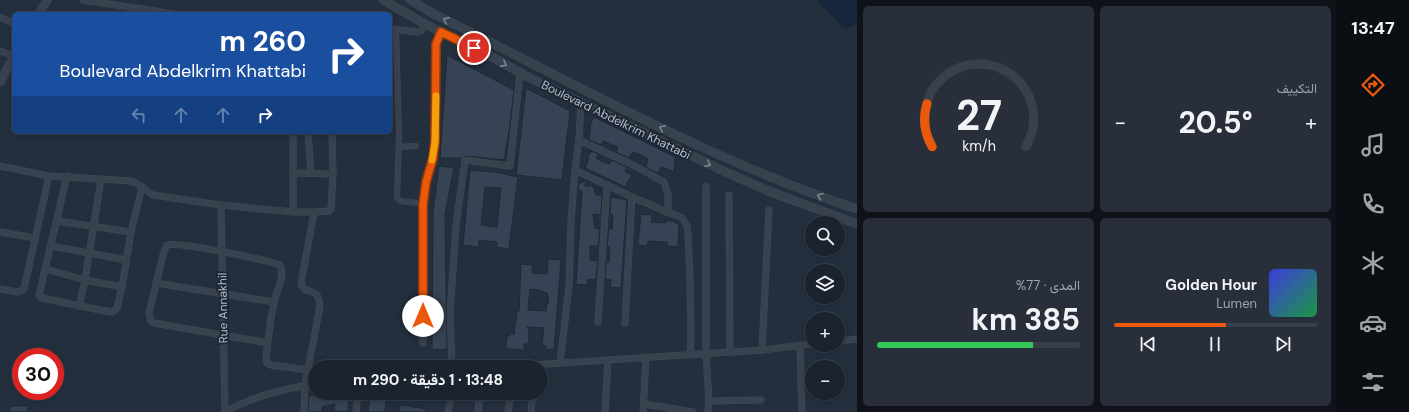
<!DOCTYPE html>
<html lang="ar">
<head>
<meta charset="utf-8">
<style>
  :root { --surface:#1b232e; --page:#282f3a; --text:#f1f3f6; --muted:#a0a4aa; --line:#39404a; --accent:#ea580c }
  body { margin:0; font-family:"DM Sans",Vazirmatn,sans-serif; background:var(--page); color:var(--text); direction:rtl; height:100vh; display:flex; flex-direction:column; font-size:15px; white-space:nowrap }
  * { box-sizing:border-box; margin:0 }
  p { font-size:13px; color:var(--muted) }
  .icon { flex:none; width:22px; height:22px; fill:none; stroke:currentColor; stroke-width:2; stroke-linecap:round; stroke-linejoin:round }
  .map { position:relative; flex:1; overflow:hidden; direction:ltr }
  .details { display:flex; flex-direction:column; gap:6px; padding:6px; background:#0f1319; width:480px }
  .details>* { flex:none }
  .guide { position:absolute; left:12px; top:12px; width:380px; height:122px; border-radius:6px; box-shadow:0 2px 6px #0003,0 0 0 1px var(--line); direction:rtl; background:#1a4fa0; color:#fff; overflow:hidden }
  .tools { position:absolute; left:805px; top:216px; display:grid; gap:8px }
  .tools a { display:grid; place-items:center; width:40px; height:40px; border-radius:50%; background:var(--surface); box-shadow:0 2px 6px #0003,0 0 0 1px var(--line); font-size:20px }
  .speed { position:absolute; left:12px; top:348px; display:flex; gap:8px; font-size:20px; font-weight:700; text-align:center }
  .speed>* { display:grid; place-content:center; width:52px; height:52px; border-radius:50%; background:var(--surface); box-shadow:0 2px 6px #0003,0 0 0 1px var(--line); line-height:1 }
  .speed .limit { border:6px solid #d22; background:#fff; color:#111 }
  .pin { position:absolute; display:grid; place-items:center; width:34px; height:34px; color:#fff; margin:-17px; border:2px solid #fff; border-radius:50%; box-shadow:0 1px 4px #0007 }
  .me { position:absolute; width:44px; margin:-22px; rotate:0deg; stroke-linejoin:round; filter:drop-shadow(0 0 3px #0008) }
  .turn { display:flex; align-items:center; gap:14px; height:84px; padding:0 20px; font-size:18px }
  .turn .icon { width:52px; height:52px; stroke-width:2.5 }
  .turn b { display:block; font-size:28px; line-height:34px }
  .lanes { display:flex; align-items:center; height:38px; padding:0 20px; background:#0003; justify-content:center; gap:20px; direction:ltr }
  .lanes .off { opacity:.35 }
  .big { font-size:30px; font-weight:700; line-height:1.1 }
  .details .tile { flex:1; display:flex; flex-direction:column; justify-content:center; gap:6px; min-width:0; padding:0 14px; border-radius:6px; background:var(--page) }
  .details .dial { align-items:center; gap:0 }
  .dial svg { height:104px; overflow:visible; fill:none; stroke:var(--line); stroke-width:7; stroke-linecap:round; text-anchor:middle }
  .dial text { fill:var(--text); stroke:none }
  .song { display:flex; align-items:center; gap:12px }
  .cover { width:48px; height:48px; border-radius:6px; background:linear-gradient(135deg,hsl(240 70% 55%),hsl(140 70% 35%)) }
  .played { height:4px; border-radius:2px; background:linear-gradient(90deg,var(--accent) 55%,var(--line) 55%) }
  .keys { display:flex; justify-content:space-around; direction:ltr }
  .heat { display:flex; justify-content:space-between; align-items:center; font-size:22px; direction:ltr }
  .charge { height:6px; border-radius:3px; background:linear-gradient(90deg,#34c759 77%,var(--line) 0) }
  .details .tiles { flex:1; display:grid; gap:6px; grid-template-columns:repeat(2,1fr) }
  .trip { position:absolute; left:308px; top:360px; width:240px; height:40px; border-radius:20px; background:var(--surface); box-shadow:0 2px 6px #0003,0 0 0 1px var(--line); font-weight:700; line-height:40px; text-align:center; direction:rtl }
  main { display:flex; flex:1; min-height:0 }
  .dock { display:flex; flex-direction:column; width:72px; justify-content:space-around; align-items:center; background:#0b0e12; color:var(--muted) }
  .dock .icon { width:28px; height:28px }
  .dock .selected { color:var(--accent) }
  .dock b { font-size:18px; color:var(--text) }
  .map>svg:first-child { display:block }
  .water { fill:#17263c }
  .building { fill:#364354; stroke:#1f2835; fill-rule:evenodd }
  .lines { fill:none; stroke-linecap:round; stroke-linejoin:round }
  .pedestrian-casing { stroke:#414a57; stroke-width:6 }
  .minor-casing { stroke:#414a57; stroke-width:7 }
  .tertiary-casing { stroke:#414a57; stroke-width:9 }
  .pedestrian { stroke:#38414e; stroke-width:5 }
  .minor { stroke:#38414e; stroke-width:6 }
  .tertiary { stroke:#38414e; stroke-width:8 }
  .oneway { stroke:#7c8592 }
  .route-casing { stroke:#983908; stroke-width:10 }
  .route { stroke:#ea580c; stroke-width:7 }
  .slow { stroke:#f59e0b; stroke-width:7 }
  .labels { text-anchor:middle; stroke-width:4; stroke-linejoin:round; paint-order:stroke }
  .street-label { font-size:12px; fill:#b4bcc9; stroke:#1d2633 }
</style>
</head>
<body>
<main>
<nav class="dock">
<b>13:47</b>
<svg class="icon selected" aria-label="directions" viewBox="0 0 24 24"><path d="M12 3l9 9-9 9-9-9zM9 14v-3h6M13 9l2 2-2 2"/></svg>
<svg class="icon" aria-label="music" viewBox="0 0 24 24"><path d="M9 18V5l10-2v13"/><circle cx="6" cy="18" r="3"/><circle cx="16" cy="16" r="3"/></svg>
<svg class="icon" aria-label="phone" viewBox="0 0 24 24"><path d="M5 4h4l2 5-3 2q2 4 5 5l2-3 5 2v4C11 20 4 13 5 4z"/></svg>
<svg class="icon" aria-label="climate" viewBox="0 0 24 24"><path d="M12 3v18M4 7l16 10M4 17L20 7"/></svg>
<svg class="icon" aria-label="car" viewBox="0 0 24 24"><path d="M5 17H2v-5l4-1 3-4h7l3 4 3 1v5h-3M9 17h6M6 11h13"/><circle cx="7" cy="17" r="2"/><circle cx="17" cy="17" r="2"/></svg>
<svg class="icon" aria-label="filters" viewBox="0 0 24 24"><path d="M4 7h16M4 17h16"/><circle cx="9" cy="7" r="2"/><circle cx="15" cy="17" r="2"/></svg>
</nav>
<section class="details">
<div class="tiles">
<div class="tile"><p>التكييف</p>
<div class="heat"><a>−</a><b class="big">20.5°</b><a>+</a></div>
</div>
<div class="tile dial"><svg viewBox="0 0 100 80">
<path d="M14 69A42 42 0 1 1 86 69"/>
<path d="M14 69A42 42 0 0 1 10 36" stroke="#ea580c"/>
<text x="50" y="56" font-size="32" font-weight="700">27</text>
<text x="50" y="72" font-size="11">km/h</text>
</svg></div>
<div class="tile">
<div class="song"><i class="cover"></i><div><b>Golden Hour</b><p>Lumen</p></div></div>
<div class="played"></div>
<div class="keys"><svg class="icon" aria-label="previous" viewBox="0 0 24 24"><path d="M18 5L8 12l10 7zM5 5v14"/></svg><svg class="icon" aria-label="pause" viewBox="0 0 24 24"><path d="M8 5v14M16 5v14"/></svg><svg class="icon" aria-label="next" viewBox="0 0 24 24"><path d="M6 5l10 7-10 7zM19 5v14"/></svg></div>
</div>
<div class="tile"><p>المدى · 77%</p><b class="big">385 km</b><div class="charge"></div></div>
</div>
</section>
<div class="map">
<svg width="857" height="412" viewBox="0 0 857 412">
  <rect width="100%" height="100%" fill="#242f3e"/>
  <!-- water -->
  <polygon class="water" points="818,0 857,0 857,24 849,28 844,28 822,7"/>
  <!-- building -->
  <g class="building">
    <polygon points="447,55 514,90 509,132 504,160 466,156 461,158 440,158"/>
    <polygon points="526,88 570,111 562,180 516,175"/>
    <polygon points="594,117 675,157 674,172 662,167 657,173 646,167 648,159 641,155 633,152 629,158 616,152 618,147 610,144 603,141 601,145 589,140 591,123"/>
    <polygon points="588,150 599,154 596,158 603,162 610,164 612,160 627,167 625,172 632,175 625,187 585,168 589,159 587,158 591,152"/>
    <polygon points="439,166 454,168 445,214 447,349 432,350 433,213"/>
    <path d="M470,170L495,172L518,177L509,249L496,247L497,242L479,240L478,247L463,245ZM485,187L501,188L497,227L481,225Z"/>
    <polygon points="586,180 585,186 593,186 596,195 602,195 601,215 593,214 595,228 600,229 598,246 590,246 590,260 598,261 596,278 596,280 588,279 587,285 576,284 582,191 578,190 579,184"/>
    <polygon points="611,197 627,200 621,288 610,287 611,280 605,279 606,262 609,262 610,247 607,247 609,229 612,229 613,215 610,214"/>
    <polygon points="641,214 652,215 651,222 666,223 666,221 675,221 675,223 679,223 678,247 667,246 667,242 648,241 647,246 638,245"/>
    <path d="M548,259L561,260L554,350L545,349L546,346H542L544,328L527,327L529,330V344H524V350L506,349L507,336H509V334H514L517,311H519L521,264L533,265L532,273L547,274ZM530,289L538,290L547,293L549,303H547L546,311L528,310Z"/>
    <polygon points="326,393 346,393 349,398 348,412 334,411 335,404 322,407 322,412 308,412 309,396"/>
    <polygon points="370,393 387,393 385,412 368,412"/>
    <polygon points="400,405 426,409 426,412 399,412"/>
    <rect x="10" y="406" width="18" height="6"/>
  </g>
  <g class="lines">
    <!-- pedestrian casing -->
    <g class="pedestrian-casing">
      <g id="pedestrian">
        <polyline points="396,30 399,136 397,197 400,201 417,203"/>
        <polyline points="399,147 416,146"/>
      </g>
    </g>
    <!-- minor casing -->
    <g class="minor-casing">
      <g id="minor">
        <polyline points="83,0 175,14"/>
        <polyline points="0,17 14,23"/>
        <polyline points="390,29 418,32 421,31 425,24"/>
        <polyline points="0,51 14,56"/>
        <polyline points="293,132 293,212"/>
        <polyline points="308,132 311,173"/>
        <polyline points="579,140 633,165 664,182 668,194 668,213"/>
        <path d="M0,166L49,176L131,181L136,183L153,195L221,205L293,212H314L301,284L304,289C315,293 319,293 320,306L305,385L304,412"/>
        <polyline points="575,170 632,197 682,218 687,226 688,233 690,279 691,334 690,355"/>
        <polyline points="294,173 333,174"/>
        <polyline points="67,176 39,295 42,298 100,310 112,312 115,310 117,308 122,287 131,232 142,187"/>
        <polyline points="706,186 706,354 709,401 708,412"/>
        <polyline points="729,195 730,352"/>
        <polyline points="221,205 225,412"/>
        <polyline points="314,212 329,211 331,209 333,174 332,132"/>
        <polyline points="57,221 131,232"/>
        <polyline points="0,232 35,238"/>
        <polyline points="51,246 126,260"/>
        <polyline points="45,269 85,280 122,287"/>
        <polyline points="156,283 274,302"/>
        <polyline points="0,289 18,292 24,289 49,176"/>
        <polyline points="79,306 85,280 101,179"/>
        <polyline points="598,322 607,185"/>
        <polyline points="625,323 632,197"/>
        <polyline points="838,341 857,339"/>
        <path d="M268,343L154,323L151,321L149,313L164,251L167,245C177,241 266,260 280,265C285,273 279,287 276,295C270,316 268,339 266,360L267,363L271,365L309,370"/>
        <polyline points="423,343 423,205 426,182 433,157 435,142 437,44 441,32"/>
        <polyline points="800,346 802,412"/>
        <polyline points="762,350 769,210"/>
        <polyline points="560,363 569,287 571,221 575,170 579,140 581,102"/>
        <polyline points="452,367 450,314 456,226 465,160 510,166 520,73"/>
        <polyline points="499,367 762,350 812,344"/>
        <polyline points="709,401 761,400"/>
        <polyline points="644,404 693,412"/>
        <path d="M225,412C253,396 284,389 315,384"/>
        <polyline points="356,412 358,393"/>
        <polyline points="448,412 452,393"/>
        <polyline points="478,412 480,393"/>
        <polyline points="508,412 511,393"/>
        <polyline points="531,412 533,393"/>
        <polyline points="605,412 608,360"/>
        <polyline points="643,412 646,357"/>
      </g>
    </g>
    <!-- tertiary casing -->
    <g class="tertiary-casing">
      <g id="tertiary">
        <polyline points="383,0 425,24 485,53 526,76 732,175 771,192 857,224"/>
        <path d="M410,0L432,13C572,82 709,160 857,209"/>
        <polyline points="39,14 47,0"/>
        <polyline points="0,82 14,56"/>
      </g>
    </g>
    <!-- pedestrian -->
    <use href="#pedestrian" class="pedestrian"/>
    <!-- minor -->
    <use href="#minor" class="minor"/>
    <!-- tertiary -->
    <use href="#tertiary" class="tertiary"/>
  </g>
  <!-- one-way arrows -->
  <defs><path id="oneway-chevron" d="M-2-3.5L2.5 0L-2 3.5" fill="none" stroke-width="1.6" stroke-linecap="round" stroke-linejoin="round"/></defs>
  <g class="oneway">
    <use href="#oneway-chevron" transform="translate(446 20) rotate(-154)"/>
    <use href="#oneway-chevron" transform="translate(504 64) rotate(28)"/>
    <use href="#oneway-chevron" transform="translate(662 128) rotate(-155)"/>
    <use href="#oneway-chevron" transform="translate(708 164) rotate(26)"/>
    <use href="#oneway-chevron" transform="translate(820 196) rotate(-159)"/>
  </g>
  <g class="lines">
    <!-- route casing -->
    <g class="route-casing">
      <polyline id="route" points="423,316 423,205 426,182 433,158 435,142 436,44 441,32 474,48"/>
    </g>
    <!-- route -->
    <use href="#route" class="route"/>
    <!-- slow -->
    <polyline class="slow" points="432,160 435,142 436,96"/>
  </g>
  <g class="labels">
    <!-- street labels -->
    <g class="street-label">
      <text transform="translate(616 120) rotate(26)" y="4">Boulevard Abdelkrim Khattabi</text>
      <text transform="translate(223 308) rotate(-91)" y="4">Rue Annakhil</text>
    </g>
  </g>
</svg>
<div class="tools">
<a><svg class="icon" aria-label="search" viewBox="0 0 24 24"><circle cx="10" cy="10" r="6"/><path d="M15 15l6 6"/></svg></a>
<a><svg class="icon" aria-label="layers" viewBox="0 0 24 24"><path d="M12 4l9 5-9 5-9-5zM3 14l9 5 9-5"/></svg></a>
<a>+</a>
<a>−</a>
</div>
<div class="speed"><div class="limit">30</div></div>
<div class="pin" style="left:474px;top:48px;background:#d93025"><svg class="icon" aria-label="arrive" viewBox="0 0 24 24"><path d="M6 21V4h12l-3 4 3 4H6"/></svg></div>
<svg class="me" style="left:423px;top:316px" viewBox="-20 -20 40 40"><circle r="19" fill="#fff"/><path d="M0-13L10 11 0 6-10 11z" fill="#ea580c"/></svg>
<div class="trip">13:48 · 1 دقيقة · 290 m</div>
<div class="guide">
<div class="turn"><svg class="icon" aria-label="right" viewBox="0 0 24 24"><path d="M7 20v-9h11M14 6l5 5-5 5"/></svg><div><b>260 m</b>Boulevard Abdelkrim Khattabi</div></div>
<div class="lanes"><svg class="icon off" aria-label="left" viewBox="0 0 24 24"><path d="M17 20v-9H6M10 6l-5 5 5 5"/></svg><svg class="icon off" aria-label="ahead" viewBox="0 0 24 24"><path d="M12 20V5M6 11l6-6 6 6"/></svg><svg class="icon off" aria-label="ahead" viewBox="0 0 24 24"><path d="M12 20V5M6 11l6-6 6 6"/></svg><svg class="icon" aria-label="right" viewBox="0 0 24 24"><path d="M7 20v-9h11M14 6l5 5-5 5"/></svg></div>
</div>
</div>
</main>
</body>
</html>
